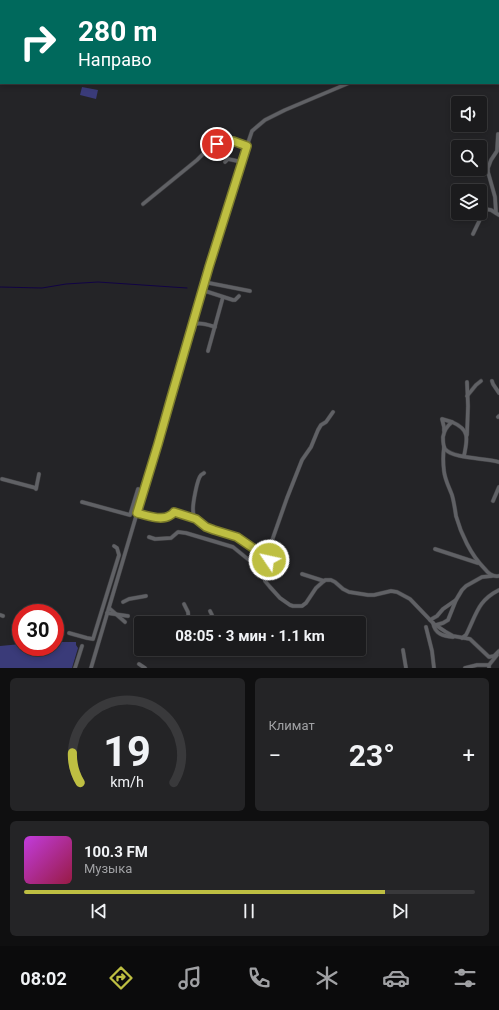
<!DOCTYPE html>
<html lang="ru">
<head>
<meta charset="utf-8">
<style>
  :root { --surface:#1b1b1d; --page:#242426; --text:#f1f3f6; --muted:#a0a1a4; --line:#39393b; --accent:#bebf42 }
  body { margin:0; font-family:Roboto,sans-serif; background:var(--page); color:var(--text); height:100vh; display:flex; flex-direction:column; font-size:15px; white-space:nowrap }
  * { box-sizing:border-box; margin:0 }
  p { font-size:13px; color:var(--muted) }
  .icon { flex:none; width:22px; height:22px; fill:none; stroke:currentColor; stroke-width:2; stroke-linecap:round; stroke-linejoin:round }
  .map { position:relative; height:668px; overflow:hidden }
  .side { display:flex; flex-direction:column; gap:10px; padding:10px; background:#0f0f10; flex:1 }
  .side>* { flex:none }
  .top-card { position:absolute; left:0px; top:0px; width:499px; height:84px; box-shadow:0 2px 6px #0003,0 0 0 1px var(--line); background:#00695c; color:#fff; overflow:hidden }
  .tools { position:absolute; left:451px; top:96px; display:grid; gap:8px }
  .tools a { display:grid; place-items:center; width:36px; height:36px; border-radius:4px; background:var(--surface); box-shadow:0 2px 6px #0003,0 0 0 1px var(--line); font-size:20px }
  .speed { position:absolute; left:12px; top:604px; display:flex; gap:8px; font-size:20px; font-weight:700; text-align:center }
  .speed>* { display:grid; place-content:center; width:52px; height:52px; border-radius:50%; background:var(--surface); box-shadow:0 2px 6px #0003,0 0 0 1px var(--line); line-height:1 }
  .speed .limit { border:6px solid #d22; background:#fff; color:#111 }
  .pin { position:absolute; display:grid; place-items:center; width:34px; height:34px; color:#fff; margin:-17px; border:2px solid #fff; border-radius:50%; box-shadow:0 1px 4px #0007 }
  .me { position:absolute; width:44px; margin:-22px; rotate:304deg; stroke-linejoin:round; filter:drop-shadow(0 0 3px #0008) }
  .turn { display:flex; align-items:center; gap:14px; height:84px; padding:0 12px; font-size:18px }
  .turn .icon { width:52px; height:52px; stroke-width:2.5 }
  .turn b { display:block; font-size:28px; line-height:34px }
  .big { font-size:30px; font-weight:700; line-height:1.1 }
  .side .widget { flex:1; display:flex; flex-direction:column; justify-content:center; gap:6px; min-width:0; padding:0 14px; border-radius:6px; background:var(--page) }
  .side .dial { align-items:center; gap:0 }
  .dial svg { height:104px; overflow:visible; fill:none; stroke:var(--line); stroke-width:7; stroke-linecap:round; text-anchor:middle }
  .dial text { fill:var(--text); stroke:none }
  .song { display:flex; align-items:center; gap:12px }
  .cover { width:48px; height:48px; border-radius:6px; background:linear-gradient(135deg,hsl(290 70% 55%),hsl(340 70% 35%)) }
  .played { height:4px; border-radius:2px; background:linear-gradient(90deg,var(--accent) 80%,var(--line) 80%) }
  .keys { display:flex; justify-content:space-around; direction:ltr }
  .heat { display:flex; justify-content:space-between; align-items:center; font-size:22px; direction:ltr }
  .side .tiles { flex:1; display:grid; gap:10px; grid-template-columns:1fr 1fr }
  .widget:last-child { grid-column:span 2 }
  .trip { position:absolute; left:134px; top:616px; width:232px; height:40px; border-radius:4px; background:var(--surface); box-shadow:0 2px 6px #0003,0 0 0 1px var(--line); font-weight:700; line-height:40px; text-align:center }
  .tabs { display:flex; height:64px; justify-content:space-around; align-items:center; background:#0b0b0c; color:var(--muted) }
  .tabs .icon { width:28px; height:28px }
  .tabs .active { color:var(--accent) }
  .tabs b { font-size:18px; color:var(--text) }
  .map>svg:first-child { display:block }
  .green { fill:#3a3b79 }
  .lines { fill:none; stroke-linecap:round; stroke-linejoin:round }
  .stream { stroke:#110344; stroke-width:1 }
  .minor-casing { stroke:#3f3f42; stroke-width:4.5 }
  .minor { stroke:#606165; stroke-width:3.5 }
  .route-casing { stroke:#7c7c2b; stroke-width:10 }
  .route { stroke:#bebf42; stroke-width:7 }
</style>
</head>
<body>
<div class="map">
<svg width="499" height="668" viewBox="0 0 499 668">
  <rect width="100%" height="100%" fill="#242427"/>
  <!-- green -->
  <g class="green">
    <polygon points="82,87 98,90 96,99 80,95"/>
    <polygon points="55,642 76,642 76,645 78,648 72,668 0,668 0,646 21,644 21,647 55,647"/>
  </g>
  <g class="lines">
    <!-- stream -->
    <polyline class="stream" points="0,287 42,288 66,284 98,282 187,288"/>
    <!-- minor casing -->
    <g class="minor-casing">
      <g id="minor">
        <polyline points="374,0 374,1"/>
        <polyline points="198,1 198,0"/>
        <polyline points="498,26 499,25"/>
        <polyline points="225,162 228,159 242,162"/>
        <polyline points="143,204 197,160 213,144 222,144 230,141 233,141 247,146"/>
        <polyline points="496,213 495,197 488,172 488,168 491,160 497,151 498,134"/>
        <polyline points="473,234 485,209 491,210 499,215"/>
        <polyline points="204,282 250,291"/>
        <polyline points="202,290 233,300 235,300 239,296"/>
        <path d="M194,330L195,324C202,322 209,325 215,327"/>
        <polyline points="208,351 223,297"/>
        <polyline points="492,381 493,384 499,393"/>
        <polyline points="467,396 476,385 481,381"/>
        <polyline points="333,412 326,422 321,425 318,430 311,447 302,460 287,498 269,549 269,560 265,575 265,581 270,587 280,598 290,605 293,606 302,606 306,603 316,588 325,580 331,580 335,582 343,589 349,592 368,595 374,595 391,591 397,592 410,599 434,624 446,632 453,636 470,639 489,657 494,656 499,651"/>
        <polyline points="498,417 499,416"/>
        <polyline points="444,431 444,427 442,419 452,422"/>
        <polyline points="467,435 468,406 467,382"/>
        <path d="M444,447C443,455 443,463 444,471C445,480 449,487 452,495C454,502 455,509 456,516C461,534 471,555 484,568C488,573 492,577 499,576"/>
        <path d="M464,456C467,440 471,430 452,422C447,426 444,431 443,437C443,441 443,446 445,449C453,459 487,458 499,462"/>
        <polyline points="2,479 36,488"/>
        <polyline points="36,489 39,474"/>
        <polyline points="493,501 499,487"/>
        <polyline points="82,502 130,515 138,489"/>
        <path d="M137,513C145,515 161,521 169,516C171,515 173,514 174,512L196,519L206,527L214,530L237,537L256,550L269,555"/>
        <path d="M195,518C193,515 193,513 193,509C193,503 197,479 201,475C202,474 203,474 204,473"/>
        <polyline points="149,537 155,539 171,538 178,532 186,533 233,547 249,560 268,564"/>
        <polyline points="435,549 478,563"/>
        <polyline points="302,574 324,581"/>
        <polyline points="123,602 129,599 146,596"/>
        <polyline points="184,604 188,612 189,623"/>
        <polyline points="109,608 125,622"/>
        <polyline points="210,611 212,615 214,623"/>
        <polyline points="107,613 128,616"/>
        <polyline points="0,615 3,616"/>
        <polyline points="430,620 437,616 443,609 456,600"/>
        <path d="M433,623C435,634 443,636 453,637"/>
        <polyline points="436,625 443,623 448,620 456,600 462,590 466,586 482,577 492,576"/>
        <polyline points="426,627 432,651 434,668"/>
        <polyline points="69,633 87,638 93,639 119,555 117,548 114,546"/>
        <path d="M462,638L466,635L468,631C477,612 479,600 499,590"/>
        <polyline points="403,650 406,668"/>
        <polyline points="139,664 145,668"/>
        <polyline points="75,668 82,646"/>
        <polyline points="91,668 140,503 154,457 171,398 209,267 234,184 252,131 265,120 285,110 349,83"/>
        <polyline points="465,668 477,665 489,665"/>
        <polyline points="489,668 489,665 497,655"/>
      </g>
    </g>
    <!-- minor -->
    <use href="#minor" class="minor"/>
  </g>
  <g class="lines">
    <!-- route casing -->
    <g class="route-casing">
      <path id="route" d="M217,144L233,141L247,146L209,267L171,398L158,444L137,513C145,515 161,521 169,516C171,515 173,514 174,512L196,519L206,527L214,530L237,537L256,550L269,555V560"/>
    </g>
    <!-- route -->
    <use href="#route" class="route"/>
  </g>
</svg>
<div class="tools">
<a><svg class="icon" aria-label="sound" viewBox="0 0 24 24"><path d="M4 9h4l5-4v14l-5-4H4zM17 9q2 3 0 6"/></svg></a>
<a><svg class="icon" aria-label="search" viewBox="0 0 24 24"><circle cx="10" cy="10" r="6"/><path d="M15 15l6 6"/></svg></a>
<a><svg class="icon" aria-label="layers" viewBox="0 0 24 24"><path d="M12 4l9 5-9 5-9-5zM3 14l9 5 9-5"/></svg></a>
</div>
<div class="speed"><div class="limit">30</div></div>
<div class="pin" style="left:217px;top:144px;background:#d93025"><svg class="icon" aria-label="arrive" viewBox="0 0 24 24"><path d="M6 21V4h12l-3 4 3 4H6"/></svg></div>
<svg class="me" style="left:269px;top:560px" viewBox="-20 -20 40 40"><circle r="17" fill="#bebf42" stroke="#fff" stroke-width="3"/><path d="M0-11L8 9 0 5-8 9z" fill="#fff"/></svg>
<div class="trip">08:05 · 3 мин · 1.1 km</div>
<div class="top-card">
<div class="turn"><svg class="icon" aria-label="right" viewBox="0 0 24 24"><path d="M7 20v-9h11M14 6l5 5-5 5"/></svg><div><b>280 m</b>Направо</div></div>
</div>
</div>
<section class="side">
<div class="tiles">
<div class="widget dial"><svg viewBox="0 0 100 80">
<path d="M14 69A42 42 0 1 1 86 69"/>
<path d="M14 69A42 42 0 0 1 8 46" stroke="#bebf42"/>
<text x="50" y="56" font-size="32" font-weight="700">19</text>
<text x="50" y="72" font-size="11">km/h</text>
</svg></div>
<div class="widget"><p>Климат</p>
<div class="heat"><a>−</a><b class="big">23°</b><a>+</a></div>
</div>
<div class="widget">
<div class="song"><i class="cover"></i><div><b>100.3 FM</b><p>Музыка</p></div></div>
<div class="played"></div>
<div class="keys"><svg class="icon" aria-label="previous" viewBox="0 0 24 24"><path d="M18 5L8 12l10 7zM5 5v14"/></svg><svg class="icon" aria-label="pause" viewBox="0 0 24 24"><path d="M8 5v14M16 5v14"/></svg><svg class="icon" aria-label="next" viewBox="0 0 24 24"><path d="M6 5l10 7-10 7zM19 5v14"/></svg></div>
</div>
</div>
</section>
<nav class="tabs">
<b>08:02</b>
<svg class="icon active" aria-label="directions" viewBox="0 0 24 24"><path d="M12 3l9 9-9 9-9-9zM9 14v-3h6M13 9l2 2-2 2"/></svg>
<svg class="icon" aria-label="music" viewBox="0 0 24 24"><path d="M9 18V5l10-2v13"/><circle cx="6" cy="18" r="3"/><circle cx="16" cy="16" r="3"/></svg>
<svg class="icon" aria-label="phone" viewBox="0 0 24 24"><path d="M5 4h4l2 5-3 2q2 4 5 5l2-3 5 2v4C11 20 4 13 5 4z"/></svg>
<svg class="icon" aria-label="climate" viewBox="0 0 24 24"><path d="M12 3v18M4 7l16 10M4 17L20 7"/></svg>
<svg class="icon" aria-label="car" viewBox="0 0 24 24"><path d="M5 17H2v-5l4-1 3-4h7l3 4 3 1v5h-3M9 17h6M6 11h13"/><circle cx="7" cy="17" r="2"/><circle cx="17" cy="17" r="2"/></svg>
<svg class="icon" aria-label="filters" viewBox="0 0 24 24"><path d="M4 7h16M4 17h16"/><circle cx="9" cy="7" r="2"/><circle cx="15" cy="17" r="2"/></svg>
</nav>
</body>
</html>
